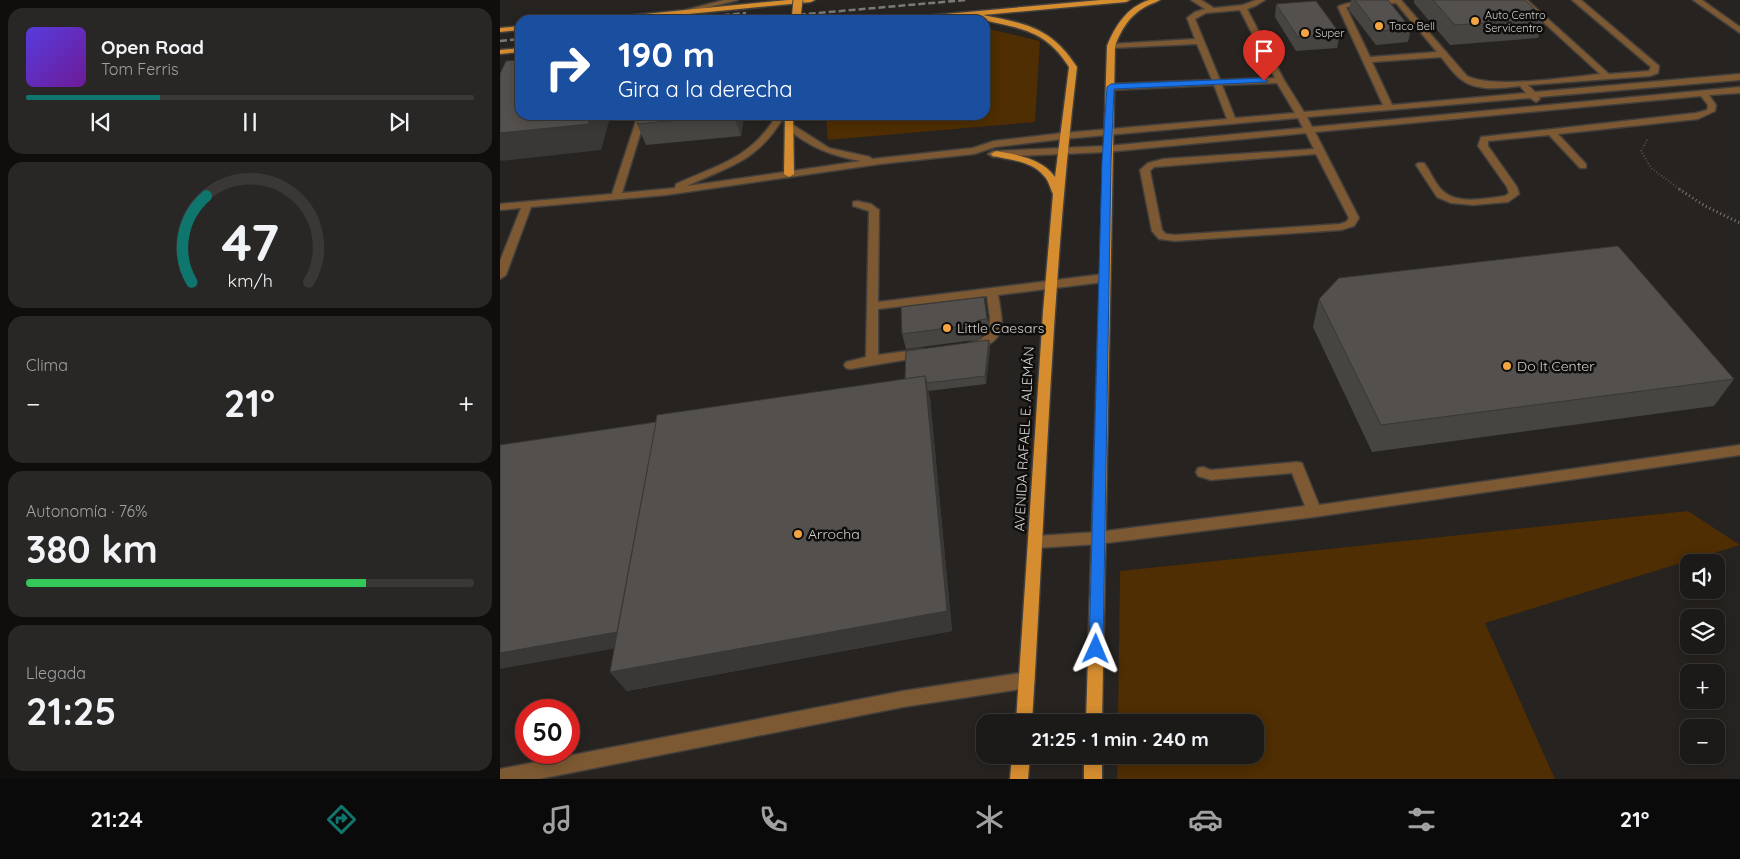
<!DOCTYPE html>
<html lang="es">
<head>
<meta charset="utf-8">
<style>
  :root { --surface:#1c1a18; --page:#292725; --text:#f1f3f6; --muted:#a0a1a2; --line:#3a3837; --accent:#0f766e }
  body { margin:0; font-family:Quicksand,sans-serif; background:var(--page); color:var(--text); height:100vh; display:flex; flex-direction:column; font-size:19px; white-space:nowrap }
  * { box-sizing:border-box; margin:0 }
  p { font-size:16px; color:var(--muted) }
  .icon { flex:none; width:28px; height:28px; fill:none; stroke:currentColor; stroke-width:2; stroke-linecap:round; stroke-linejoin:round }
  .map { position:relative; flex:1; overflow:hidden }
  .details { display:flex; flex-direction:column; gap:8px; padding:8px; background:#0f0e0d; width:500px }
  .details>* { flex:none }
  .banner { position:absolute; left:15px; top:15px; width:475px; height:105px; border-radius:15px; box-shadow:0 2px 12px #0003,0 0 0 1px var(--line); background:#1a4fa0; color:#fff; overflow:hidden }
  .controls { position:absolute; left:1180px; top:554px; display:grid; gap:10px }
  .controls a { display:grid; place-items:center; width:45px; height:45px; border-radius:10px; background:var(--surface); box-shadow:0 2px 12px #0003,0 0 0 1px var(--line); font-size:25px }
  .speed { position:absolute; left:15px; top:699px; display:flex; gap:10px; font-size:25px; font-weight:700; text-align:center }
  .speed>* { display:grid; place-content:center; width:65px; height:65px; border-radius:50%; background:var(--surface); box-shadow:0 2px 12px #0003,0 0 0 1px var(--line); line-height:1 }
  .speed .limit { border:8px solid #d22; background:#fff; color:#111 }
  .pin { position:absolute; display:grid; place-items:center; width:42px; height:42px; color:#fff; margin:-51px -21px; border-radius:50% 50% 50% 0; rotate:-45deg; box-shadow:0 0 5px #0007 }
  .pin .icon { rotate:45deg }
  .me { position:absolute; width:55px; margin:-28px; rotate:1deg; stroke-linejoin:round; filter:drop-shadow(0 0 4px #0008) }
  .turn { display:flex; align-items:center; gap:18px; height:105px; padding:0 20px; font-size:22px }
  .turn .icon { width:65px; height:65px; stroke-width:2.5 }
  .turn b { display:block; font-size:35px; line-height:42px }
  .big { font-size:38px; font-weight:800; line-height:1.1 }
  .details .card { flex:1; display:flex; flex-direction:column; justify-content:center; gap:8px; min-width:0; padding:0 18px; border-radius:15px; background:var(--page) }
  .details .dial { align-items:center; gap:0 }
  .dial svg { height:130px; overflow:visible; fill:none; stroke:var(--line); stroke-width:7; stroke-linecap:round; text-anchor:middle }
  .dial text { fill:var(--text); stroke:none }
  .song { display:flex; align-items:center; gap:15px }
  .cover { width:60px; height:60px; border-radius:8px; background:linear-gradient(135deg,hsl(250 70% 55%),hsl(280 70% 35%)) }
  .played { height:5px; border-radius:2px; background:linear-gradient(90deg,var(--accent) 30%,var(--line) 30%) }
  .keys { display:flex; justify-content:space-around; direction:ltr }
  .heat { display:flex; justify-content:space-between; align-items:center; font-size:28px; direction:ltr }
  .charge { height:8px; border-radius:4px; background:linear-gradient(90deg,#34c759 76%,var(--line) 0) }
  .trip { position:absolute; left:476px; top:714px; width:288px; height:50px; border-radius:15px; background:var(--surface); box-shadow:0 2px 12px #0003,0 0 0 1px var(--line); font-weight:800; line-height:50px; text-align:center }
  .dock { display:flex; height:80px; justify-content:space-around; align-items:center; background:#0b0a0a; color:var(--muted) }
  .dock .icon { width:35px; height:35px }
  .dock .on { color:var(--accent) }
  .dock b { font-size:22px; color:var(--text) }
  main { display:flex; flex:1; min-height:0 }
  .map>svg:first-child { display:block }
  .green { fill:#4e2e02 }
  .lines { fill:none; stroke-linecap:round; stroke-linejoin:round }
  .minor-casing { stroke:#423f3c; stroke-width:3 }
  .major-casing { stroke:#423f3c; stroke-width:3 }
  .path-far1 { stroke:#7b7976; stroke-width:2; stroke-dasharray:0.5 2.5; stroke-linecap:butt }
  .path { stroke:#7b7976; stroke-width:3; stroke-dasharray:1 3; stroke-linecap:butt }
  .minor { fill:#7c5932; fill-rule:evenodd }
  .major { fill:#d58d30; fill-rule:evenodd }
  .rail { stroke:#7c7a77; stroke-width:2.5; stroke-dasharray:7 3; stroke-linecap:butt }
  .major-bridge-casing { stroke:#423f3c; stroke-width:11; stroke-linecap:butt }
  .major-bridge { stroke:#d58d30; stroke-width:9 }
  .wall { fill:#474542 }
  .shaded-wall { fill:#3a3836 }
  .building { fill:#53504d; stroke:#3a3836 }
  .route { fill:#1a73e8; stroke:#114b97 }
  .poi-dot { fill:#f3a443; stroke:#0e0d0b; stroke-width:2 }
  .labels { text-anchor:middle; stroke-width:5; stroke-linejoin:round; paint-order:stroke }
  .far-poi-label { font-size:11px; fill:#d3d2d0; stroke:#0e0d0b; text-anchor:start }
  .poi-label { font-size:14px; fill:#d3d2d0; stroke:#0e0d0b; text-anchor:start }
  .street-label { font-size:14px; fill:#d3d2d0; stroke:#0e0d0b }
</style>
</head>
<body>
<main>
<section class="details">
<div class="card">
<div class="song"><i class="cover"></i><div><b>Open Road</b><p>Tom Ferris</p></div></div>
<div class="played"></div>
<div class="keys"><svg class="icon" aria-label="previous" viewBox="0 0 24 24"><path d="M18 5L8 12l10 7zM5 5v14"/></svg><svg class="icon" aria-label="pause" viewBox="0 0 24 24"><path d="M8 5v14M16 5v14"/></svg><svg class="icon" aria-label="next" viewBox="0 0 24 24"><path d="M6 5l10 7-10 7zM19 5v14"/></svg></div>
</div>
<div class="card dial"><svg viewBox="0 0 100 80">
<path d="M14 69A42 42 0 1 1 86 69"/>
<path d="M14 69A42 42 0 0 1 23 16" stroke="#0f766e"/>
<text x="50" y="56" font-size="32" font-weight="700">47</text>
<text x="50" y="72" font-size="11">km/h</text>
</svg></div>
<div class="card"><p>Clima</p>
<div class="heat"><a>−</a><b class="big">21°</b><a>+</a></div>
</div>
<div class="card"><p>Autonomía · 76%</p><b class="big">380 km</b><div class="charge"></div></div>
<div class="card"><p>Llegada</p><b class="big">21:25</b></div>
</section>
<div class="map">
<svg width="1240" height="779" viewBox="0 0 1240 779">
  <rect width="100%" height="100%" fill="#262320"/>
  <!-- green -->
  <g class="green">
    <polygon points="485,28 540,41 535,122 328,140 326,115 485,115"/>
    <polygon points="1188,511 1240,545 985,623 1055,779 617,779 618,755 755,755 755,722 618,722 620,571"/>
  </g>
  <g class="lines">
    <!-- minor casing -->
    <g class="minor-casing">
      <g id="minor">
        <polygon points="224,0 238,0 178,15 174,13"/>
        <path d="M691,0H701L714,8L743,5L756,0H765L755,6L747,9L784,80L804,112L883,105L838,7C846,0 888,0 901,0L967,76C993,89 1068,77 1100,74L1019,0H1027L1109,74L1149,71L1151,67L1072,0H1081L1159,66L1158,73L1150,76L1028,85L1035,92L1240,74V80L1039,97L1040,99L1036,102L1030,98L807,117L812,127L1240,87V93L1209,95L1216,105L1215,111L1198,119L1058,134L1086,164V168H1080L1049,135L988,141V146L1017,187L1019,194L1008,202L973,205L951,203L937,197L916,165L918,163H924C931,172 935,185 944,192C959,205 988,198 1005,196L1009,193L1007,187L978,146L981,137L1196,113L1207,110L1208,105L1201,96L815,132L859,218L854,226L841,230L675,241L659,239L652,231L640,170L648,163L663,159L814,149L806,133L607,152L493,157L488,154L493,151L607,146L803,128L798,118L563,139L495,147L474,154L380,164L166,195L31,207L6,275L0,279V261L21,208L0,210V204L112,194L138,115H146L122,193L175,188L176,184C220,164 250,159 277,115H285C258,161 233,165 187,186L361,161C332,156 309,147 287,128V124L290,123L329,148L370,157L372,159L473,148L494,141L563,133L727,119L714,85L611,90L607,87L611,84L712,80L697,44L611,48L607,46L611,44L695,39L687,18L695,12L705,9ZM896,3L937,52L870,57L846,7ZM740,10L775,78L720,80L695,19L706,13ZM941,57C947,64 954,75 962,80C978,92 1002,88 1020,86L1026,93L892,105L872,62ZM777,83L795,113L735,118L722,85ZM816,154L849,218L846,222L840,224L675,235L666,234L662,230L650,171L654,167Z"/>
        <polygon points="1193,0 1202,0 1240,27 1240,33"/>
        <path d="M357,201L371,204L379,210L378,302L604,274L610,278L604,282L498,295C503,324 508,341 474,350L468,346L470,343L480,340L489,332L490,318L487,296L378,309V355L422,349L428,353L422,357L350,369L346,368L344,365L346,362L366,357L369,211L353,206V202Z"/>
        <polygon points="1240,445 1240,455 814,517 598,544 536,548 531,546 529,542 531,538 536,536 598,532 805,506 792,473 711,480 698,476 696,472 698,468 703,467 711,470 797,462 802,463 819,505"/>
        <polygon points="527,672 533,675 535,680 533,685 527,688 403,707 39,779 0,779 0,769 403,691"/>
      </g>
    </g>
    <!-- major casing -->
    <g class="major-casing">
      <g id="major">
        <polygon points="288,0 315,0 311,2 128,20 100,20 104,18"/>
        <path d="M601,0H630L626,2L483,15C527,24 551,27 577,67C551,285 546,503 532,722H516L543,312L553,194C550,188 549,181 544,176C532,161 510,160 493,156L491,154L496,151C517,155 542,158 555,177L569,67C549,35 527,29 492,22C484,20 474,16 466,16C443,17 420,20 396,20L400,18Z"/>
        <path d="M649,0H660C655,3 650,4 645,7C629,16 621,30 615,46L602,722H586L607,46C615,26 627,7 649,0Z"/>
        <polygon points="20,26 20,30 0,32 0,28"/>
        <polygon points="20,48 20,52 0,54 0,50"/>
        <polygon points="285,115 293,115 294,174 289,177 284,174"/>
        <polygon points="512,755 530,755 528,779 510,779"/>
        <rect x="584" y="755" width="18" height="24"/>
      </g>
    </g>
    <!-- path-far1 -->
    <polyline class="path-far1" points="1147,140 1141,151 1151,168 1181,190"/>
    <!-- path -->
    <polyline class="path" points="1179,189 1205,206 1240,223"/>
    <!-- minor -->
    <use href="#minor" class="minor"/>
    <!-- major -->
    <use href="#major" class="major"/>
    <!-- rail -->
    <g class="rail">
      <polyline points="173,20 246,13"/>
      <polyline points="239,20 466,0"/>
      <polyline points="0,41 20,39"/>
    </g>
    <!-- major-bridge casing -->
    <g class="major-bridge-casing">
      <polyline id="major-bridge" points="296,20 298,0"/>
    </g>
    <!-- major-bridge -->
    <use href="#major-bridge" class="major-bridge"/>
  </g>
  <!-- wall -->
  <g class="wall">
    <polygon points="851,0 888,0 911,29 908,42 876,45 849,10"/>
    <polygon points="914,0 1025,0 1045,19 1038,38 950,45 914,3"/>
    <polygon points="776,4 840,34 837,48 796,51 775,17"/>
    <polygon points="140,115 244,115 241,136 146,145 137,124"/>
    <polygon points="484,297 490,334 481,335 482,339 406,349 402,334"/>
    <polygon points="819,299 1234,379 1214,406 872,452 813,327"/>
    <polygon points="489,340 490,348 486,384 428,391 430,398 452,631 127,691 110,672 156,422 405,379"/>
  </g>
  <!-- shaded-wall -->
  <g class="shaded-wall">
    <polygon points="91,115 111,115 101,150 0,161 0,133"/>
    <polygon points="233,115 244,115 241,136"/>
    <polygon points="489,340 490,348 486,384 485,376"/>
    <polygon points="425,376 430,398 452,631 127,691 110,672"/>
    <polygon points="123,631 134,645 0,669 0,653"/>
  </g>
  <!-- building -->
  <g class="building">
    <polygon points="855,0 888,0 911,29 879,31"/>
    <polygon points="933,0 1025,0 1045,19 955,25"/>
    <polygon points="816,1 840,34 798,37 776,4"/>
    <polygon points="20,60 20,115 91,115 88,124 0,133 0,74 6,61"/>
    <polygon points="140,115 233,115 137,124"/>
    <polygon points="1118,246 1234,379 881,425 819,299 839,278"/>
    <polygon points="484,297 487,319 479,320 479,324 402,334 401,307"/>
    <polygon points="489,340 485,376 427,383 425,376 405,379 406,351"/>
    <polygon points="425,376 447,611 110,672 157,415"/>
    <polygon points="156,422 117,632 0,653 0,445"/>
  </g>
  <!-- route -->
  <polygon class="route" points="764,78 768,81 767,82 614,89 611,161 603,649 601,653 596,655 591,653 589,649 602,161 607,87 611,84"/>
  <!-- markers -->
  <g class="poi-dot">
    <circle cx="975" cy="21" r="5"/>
    <circle cx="879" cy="26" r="5"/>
    <circle cx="805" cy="33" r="5"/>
    <circle cx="447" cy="328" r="5"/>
    <circle cx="1007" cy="366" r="5"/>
    <circle cx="298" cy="534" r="5"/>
  </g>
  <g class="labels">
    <!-- far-poi labels -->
    <g class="far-poi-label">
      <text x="985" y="19">Auto Centro<tspan x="985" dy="13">Servicentro</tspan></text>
      <text x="889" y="30">Taco Bell</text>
      <text x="815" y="37">Super</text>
    </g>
    <!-- poi labels -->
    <g class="poi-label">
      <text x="457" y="333">Little Caesars</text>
      <text x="1017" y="371">Do It Center</text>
      <text x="308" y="539">Arrocha</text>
    </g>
    <!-- street labels -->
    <g class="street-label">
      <text transform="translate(524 439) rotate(-87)" y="5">AVENIDA RAFAEL E. ALEMÁN</text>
    </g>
  </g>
</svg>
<div class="controls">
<a><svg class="icon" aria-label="sound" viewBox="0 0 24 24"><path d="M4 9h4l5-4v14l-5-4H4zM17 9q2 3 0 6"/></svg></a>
<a><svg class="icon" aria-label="layers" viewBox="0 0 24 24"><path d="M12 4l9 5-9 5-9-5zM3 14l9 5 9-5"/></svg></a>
<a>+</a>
<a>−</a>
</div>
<div class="speed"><div class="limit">50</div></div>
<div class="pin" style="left:764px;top:81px;background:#d93025"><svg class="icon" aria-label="arrive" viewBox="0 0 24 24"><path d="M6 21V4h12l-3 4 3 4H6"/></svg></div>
<svg class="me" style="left:596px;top:649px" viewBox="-20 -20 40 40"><path d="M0-17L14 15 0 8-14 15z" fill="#1a73e8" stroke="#fff" stroke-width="4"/></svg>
<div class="trip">21:25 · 1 min · 240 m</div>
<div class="banner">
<div class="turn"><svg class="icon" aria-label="right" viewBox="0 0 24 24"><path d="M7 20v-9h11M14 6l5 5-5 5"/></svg><div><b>190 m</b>Gira a la derecha</div></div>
</div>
</div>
</main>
<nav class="dock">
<b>21:24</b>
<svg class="icon on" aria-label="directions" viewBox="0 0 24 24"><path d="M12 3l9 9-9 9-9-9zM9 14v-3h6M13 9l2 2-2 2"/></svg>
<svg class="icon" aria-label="music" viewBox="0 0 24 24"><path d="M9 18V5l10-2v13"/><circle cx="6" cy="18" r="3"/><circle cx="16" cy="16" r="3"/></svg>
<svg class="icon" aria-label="phone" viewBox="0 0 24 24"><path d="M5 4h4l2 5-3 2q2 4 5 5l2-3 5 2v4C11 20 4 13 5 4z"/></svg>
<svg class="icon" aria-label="climate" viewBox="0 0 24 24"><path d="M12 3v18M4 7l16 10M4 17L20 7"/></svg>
<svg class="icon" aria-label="car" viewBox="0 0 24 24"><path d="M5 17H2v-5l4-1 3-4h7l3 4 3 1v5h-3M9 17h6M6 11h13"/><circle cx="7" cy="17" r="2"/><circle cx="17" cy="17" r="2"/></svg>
<svg class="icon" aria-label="filters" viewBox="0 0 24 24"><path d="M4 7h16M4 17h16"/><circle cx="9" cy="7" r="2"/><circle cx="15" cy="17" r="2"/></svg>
<b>21°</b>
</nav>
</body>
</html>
